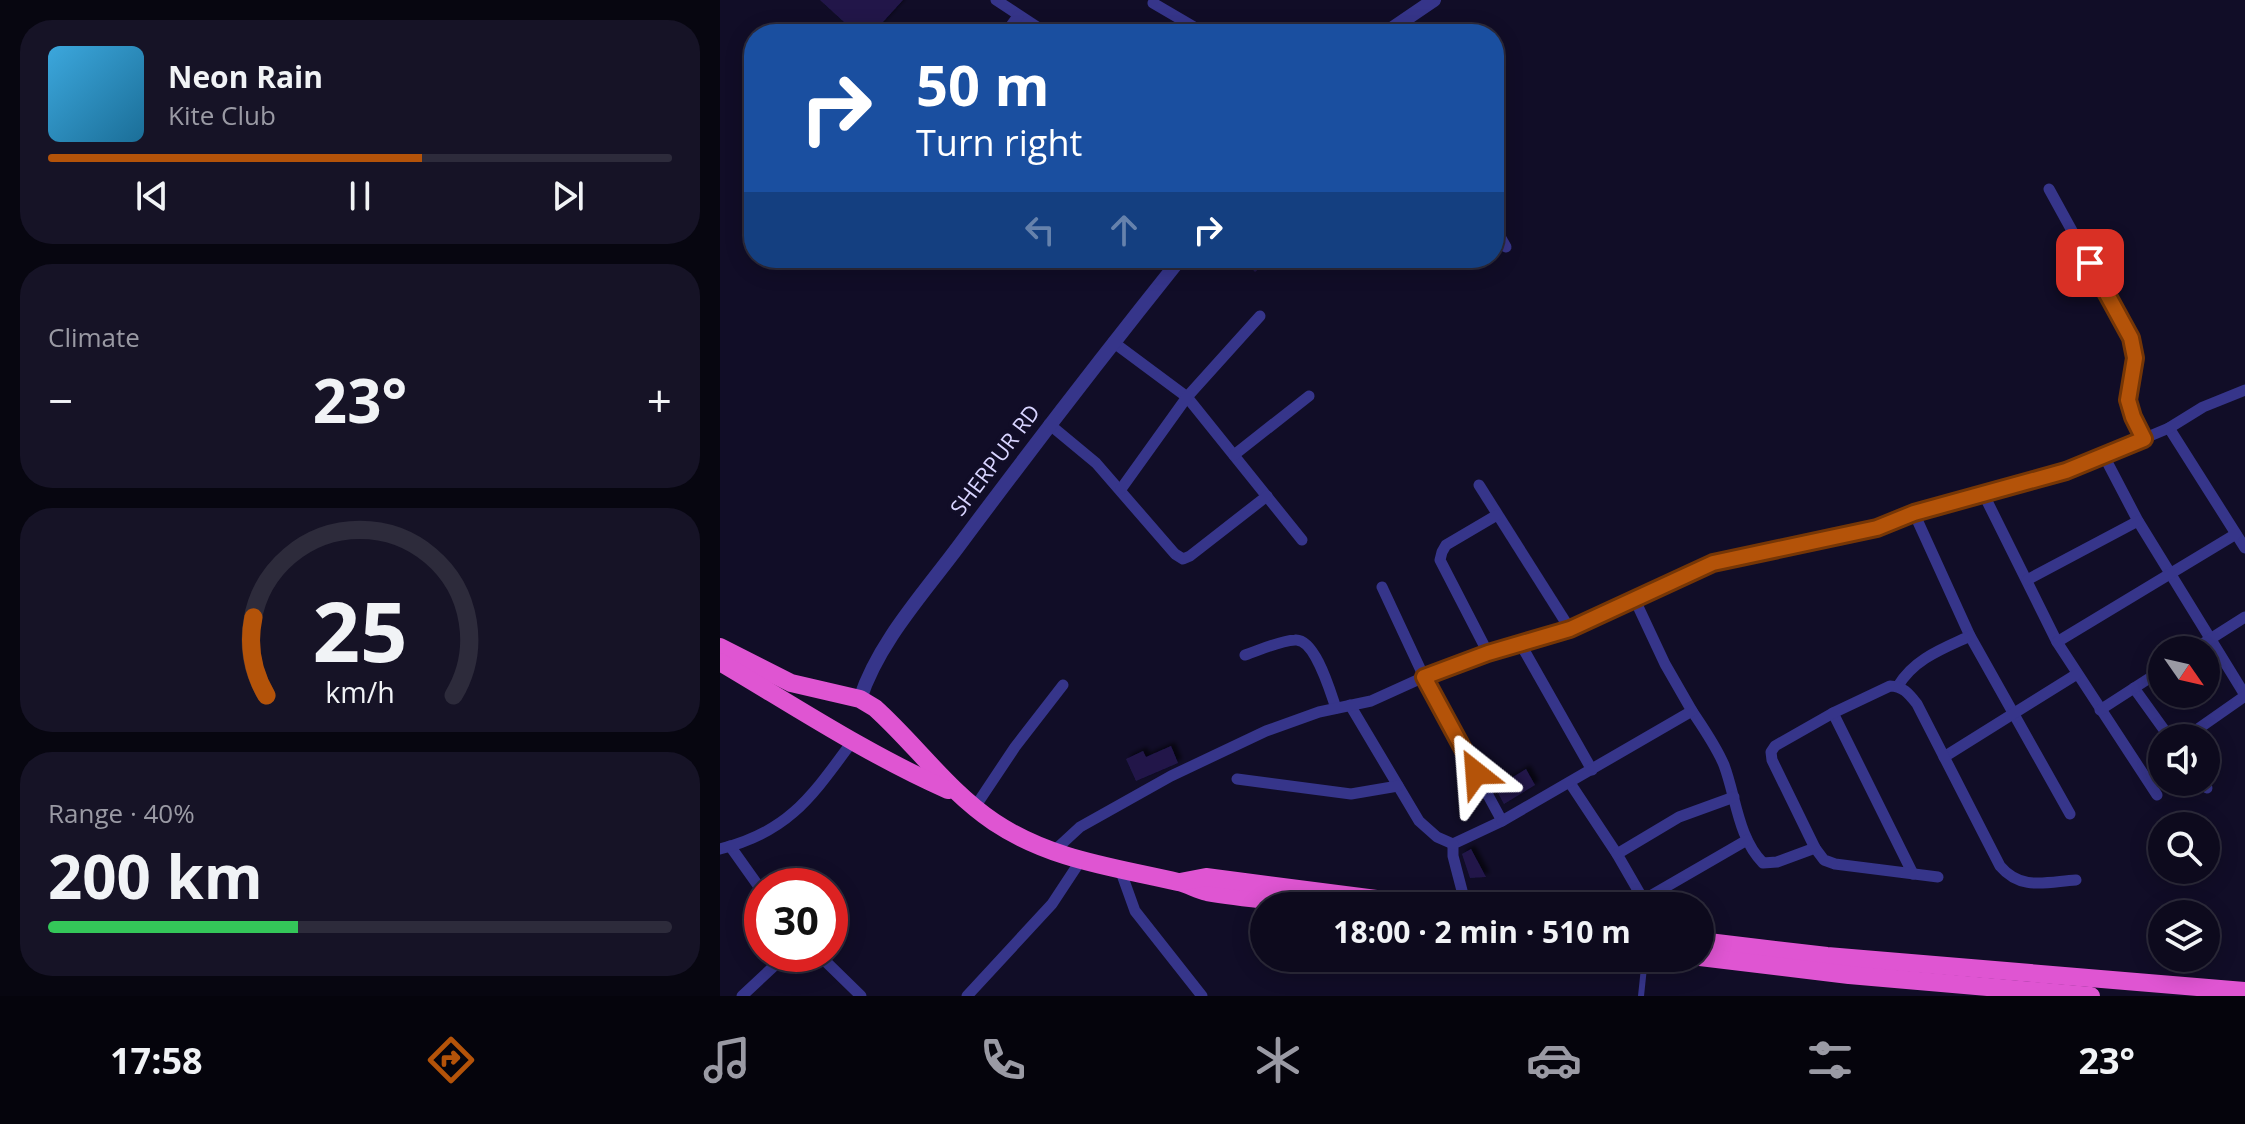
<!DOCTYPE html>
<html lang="en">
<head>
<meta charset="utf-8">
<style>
  :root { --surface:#0d0a1d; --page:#161326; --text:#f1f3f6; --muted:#9a9aa4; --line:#2d2b3b; --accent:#b45309 }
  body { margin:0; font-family:"Open Sans",sans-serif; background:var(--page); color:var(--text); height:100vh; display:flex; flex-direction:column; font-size:30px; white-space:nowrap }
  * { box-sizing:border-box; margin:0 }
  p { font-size:26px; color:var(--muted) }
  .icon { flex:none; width:44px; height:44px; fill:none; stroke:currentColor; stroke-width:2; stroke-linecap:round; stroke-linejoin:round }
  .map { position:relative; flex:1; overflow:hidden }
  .sheet { display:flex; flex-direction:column; gap:20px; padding:20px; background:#070610; width:720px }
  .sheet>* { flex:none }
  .hud { position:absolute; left:24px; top:24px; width:760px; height:244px; border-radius:32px; box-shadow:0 4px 20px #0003,0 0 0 2px var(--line); background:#1a4fa0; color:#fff; overflow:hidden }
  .needle { width:52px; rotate:124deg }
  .fabs { position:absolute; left:1428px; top:636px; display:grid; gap:16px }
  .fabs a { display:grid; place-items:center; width:72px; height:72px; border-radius:50%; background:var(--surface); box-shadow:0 4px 20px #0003,0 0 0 2px var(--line); font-size:40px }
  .speed { position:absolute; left:24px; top:868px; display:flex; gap:16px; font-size:40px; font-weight:700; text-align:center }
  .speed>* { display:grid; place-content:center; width:104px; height:104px; border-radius:50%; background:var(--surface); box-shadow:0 4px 20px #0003,0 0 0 2px var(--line); line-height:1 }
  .speed .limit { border:12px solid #d22; background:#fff; color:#111 }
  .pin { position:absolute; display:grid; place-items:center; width:68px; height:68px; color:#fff; margin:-34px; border-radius:16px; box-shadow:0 4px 12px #0006 }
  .me { position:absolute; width:88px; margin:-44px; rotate:332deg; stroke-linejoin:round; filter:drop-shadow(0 0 6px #0008) }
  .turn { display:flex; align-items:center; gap:28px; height:168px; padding:0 40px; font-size:36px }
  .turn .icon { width:104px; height:104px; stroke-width:2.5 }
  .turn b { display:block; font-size:56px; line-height:68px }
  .lanes { display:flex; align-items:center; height:76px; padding:0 40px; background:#0003; justify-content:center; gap:40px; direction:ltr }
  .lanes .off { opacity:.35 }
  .big { font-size:60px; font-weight:700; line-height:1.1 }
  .sheet .tile { flex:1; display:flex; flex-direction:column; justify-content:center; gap:12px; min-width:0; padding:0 28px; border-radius:32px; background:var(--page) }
  .sheet .dial { align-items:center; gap:0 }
  .dial svg { height:208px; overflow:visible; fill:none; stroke:var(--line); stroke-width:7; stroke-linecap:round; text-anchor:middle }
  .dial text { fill:var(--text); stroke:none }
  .song { display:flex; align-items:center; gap:24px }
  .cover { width:96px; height:96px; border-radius:12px; background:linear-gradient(135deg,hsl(200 70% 55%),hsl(200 70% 35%)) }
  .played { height:8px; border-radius:4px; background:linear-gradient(90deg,var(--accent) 60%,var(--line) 60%) }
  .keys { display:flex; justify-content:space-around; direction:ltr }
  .heat { display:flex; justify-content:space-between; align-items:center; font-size:44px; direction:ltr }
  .charge { height:12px; border-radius:6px; background:linear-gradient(90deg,#34c759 40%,var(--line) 0) }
  .trip { position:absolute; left:530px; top:892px; width:464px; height:80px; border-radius:40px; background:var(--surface); box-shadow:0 4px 20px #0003,0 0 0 2px var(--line); font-weight:700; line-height:80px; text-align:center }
  .dock { display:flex; height:128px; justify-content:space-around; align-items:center; background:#05040c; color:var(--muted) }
  .dock .icon { width:56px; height:56px }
  .dock .active { color:var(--accent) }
  .dock b { font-size:36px; color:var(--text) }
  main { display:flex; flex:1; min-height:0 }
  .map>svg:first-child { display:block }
  .building { fill:#21184a; filter:url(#shadow) }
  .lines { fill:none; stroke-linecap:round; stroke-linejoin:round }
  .service { stroke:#36358a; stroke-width:6 }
  .minor { stroke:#36358a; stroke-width:11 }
  .tertiary { stroke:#36358a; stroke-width:14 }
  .trunk { stroke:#df55d2; stroke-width:18 }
  .route-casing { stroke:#753606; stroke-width:20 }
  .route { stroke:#b45309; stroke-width:14 }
  .labels { text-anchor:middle; stroke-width:8; stroke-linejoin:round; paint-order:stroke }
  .street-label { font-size:22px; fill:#d8d4ff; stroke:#110d27 }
</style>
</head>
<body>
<main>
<section class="sheet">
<div class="tile">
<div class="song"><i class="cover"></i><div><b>Neon Rain</b><p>Kite Club</p></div></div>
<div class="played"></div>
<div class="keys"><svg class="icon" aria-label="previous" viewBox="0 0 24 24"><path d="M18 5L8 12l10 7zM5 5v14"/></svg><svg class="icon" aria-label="pause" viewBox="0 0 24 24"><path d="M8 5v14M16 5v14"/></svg><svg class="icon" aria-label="next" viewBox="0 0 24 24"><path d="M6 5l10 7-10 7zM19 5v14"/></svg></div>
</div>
<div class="tile"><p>Climate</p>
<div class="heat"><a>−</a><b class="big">23°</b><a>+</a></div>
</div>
<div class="tile dial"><svg viewBox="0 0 100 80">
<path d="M14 69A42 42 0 1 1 86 69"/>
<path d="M14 69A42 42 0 0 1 9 39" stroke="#b45309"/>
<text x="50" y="56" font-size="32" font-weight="700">25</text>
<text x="50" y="72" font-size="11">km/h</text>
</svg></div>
<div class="tile"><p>Range · 40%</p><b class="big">200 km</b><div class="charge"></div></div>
</section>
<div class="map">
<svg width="1525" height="996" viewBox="0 0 1525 996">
  <defs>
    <filter id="shadow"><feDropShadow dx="4" dy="-4" stdDeviation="2" flood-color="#0009"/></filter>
  </defs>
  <rect width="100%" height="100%" fill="#110d27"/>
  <!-- building -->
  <g class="building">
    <polygon points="100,0 183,0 152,34 137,34"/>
    <polygon points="523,258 551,258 535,272"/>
    <polygon points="451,746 458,763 416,781 406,759 423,751 426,757"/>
    <polygon points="806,769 815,785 784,804 775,788"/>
    <polygon points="751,849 766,877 750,878 742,854"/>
  </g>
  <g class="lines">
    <!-- service -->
    <polyline class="service" points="921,996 925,958"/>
    <!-- minor -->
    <g class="minor">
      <polyline points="276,0 328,34"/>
      <polyline points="433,3 486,34"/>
      <polyline points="169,29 176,34"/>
      <polyline points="285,34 298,16"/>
      <polyline points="1329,189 1411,338 1415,358 1408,400 1413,417 1424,439"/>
      <polyline points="774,226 786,247"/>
      <polyline points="708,258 710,261"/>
      <polyline points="393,342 467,397 582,540"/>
      <polyline points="329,424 376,463 455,554 463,559 470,556 547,496"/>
      <polyline points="1449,428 1525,548"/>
      <polyline points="514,455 589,396"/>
      <polyline points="1384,456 1418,521 1525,695"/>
      <polyline points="759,485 850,629"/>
      <polyline points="401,489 467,397 540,316"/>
      <polyline points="1264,495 1337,642 1437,795"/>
      <polyline points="1194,513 1250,636 1350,814"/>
      <polyline points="1307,580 1418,521"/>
      <polyline points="662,587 704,677 782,821 733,844 733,856 746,906"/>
      <polyline points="1337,642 1516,534"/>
      <polyline points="800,643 872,770"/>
      <polyline points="1473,650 1525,617"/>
      <polyline points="768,653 720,560 722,552 726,545 777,515"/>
      <path d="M525,655C540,650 559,641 575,640C595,638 610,691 616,708"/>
      <path d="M1178,686C1194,659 1222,649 1250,636"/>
      <polyline points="1414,688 1450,738"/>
      <polyline points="630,705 699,821 717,837 733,844"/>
      <polyline points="1380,710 1442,670"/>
      <path d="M972,711C984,729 996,746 1004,765C1016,797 1018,838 1043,863L1057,862L1095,848"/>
      <polyline points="1113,713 1193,874"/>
      <polyline points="1465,738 1525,696"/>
      <polyline points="1224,757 1357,674"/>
      <polyline points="517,779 631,794 678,786"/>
      <polyline points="1482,782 1487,788"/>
      <polyline points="850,783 897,854 927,906"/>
      <polyline points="255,807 295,747 343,685"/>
      <polyline points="782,821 972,711 945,664 915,600"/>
      <polyline points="10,846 42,891"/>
      <path d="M0,849C69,832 92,796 132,742"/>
      <polyline points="334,851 360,827 451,776 546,731 599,712 651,701 704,677 768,653 850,629 993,563 1157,528 1194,513 1346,471 1449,428 1483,407 1525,390"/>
      <polyline points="897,854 959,817 1014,797"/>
      <polyline points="401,872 415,911 482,996"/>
      <path d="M1218,877L1115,864L1104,860L1095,848L1052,760L1051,752L1055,746L1113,713L1170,686C1183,686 1189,694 1197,704L1280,866C1301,891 1326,882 1356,880"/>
      <polyline points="925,899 1027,840"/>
      <polyline points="98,954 141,996"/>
      <polyline points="22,996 67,954"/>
      <polyline points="247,996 332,904 361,860"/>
    </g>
    <!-- tertiary -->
    <g class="tertiary">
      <polyline points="664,34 714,0"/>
      <path d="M140,699C158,643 203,594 238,547C311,449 385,353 461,258"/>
    </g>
    <!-- trunk -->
    <g class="trunk">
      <path d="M0,647L71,683L140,699L155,708C196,745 228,791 274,822C331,860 394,867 458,882C468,884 477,890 487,892C523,898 559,901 596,906"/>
      <path d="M0,662C76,707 147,754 228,790"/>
      <polyline points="460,882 486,877 711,906"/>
      <polyline points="980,941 1107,956 1525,991"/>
      <polyline points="980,957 1129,975 1371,996"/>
    </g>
  </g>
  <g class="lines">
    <!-- route casing -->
    <g class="route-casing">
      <polyline id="route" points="756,773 704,677 768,653 850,629 993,563 1157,528 1194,513 1346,471 1424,439 1413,417 1408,400 1415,358 1411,338 1370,263"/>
    </g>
    <!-- route -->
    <use href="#route" class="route"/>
  </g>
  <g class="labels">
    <!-- street labels -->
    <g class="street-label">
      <text transform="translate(275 460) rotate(-53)" y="8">SHERPUR RD</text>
    </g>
  </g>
</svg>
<div class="fabs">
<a><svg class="needle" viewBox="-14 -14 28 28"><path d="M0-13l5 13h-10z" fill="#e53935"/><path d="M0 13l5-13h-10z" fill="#9a9aa4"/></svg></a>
<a><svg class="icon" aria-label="sound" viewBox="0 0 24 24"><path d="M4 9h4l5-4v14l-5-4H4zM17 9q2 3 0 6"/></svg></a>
<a><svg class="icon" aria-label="search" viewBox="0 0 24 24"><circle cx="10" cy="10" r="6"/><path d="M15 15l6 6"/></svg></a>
<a><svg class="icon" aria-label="layers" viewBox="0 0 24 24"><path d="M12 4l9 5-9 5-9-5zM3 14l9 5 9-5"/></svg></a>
</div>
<div class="speed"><div class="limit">30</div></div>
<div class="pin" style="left:1370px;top:263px;background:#d93025"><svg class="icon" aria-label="arrive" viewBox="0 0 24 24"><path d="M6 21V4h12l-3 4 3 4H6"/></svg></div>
<svg class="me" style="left:756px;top:773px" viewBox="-20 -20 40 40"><path d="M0-17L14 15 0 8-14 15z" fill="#b45309" stroke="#fff" stroke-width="4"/></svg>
<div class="trip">18:00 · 2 min · 510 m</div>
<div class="hud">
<div class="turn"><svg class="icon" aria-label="right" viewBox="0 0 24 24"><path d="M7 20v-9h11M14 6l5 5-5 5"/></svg><div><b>50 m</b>Turn right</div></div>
<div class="lanes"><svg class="icon off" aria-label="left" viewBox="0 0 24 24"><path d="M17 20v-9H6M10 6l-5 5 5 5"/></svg><svg class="icon off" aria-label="ahead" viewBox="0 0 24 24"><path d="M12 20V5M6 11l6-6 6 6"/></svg><svg class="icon" aria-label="right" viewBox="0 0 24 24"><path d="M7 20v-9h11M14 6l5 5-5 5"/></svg></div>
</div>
</div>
</main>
<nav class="dock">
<b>17:58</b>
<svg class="icon active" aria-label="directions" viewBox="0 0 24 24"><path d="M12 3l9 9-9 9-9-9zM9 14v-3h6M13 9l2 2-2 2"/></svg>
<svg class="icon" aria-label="music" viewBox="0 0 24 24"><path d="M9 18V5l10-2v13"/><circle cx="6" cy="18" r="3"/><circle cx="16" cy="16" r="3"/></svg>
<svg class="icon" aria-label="phone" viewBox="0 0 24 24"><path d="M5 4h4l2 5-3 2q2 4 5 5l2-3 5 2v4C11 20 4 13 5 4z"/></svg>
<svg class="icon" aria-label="climate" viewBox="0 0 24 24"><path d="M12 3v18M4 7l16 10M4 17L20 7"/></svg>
<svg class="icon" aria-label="car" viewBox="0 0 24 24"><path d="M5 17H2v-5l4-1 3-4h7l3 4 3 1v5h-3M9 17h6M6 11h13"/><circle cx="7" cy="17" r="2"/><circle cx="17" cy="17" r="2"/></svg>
<svg class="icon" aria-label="filters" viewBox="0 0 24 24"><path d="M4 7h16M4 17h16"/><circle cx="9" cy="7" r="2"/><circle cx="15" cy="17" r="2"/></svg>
<b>23°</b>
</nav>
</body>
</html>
